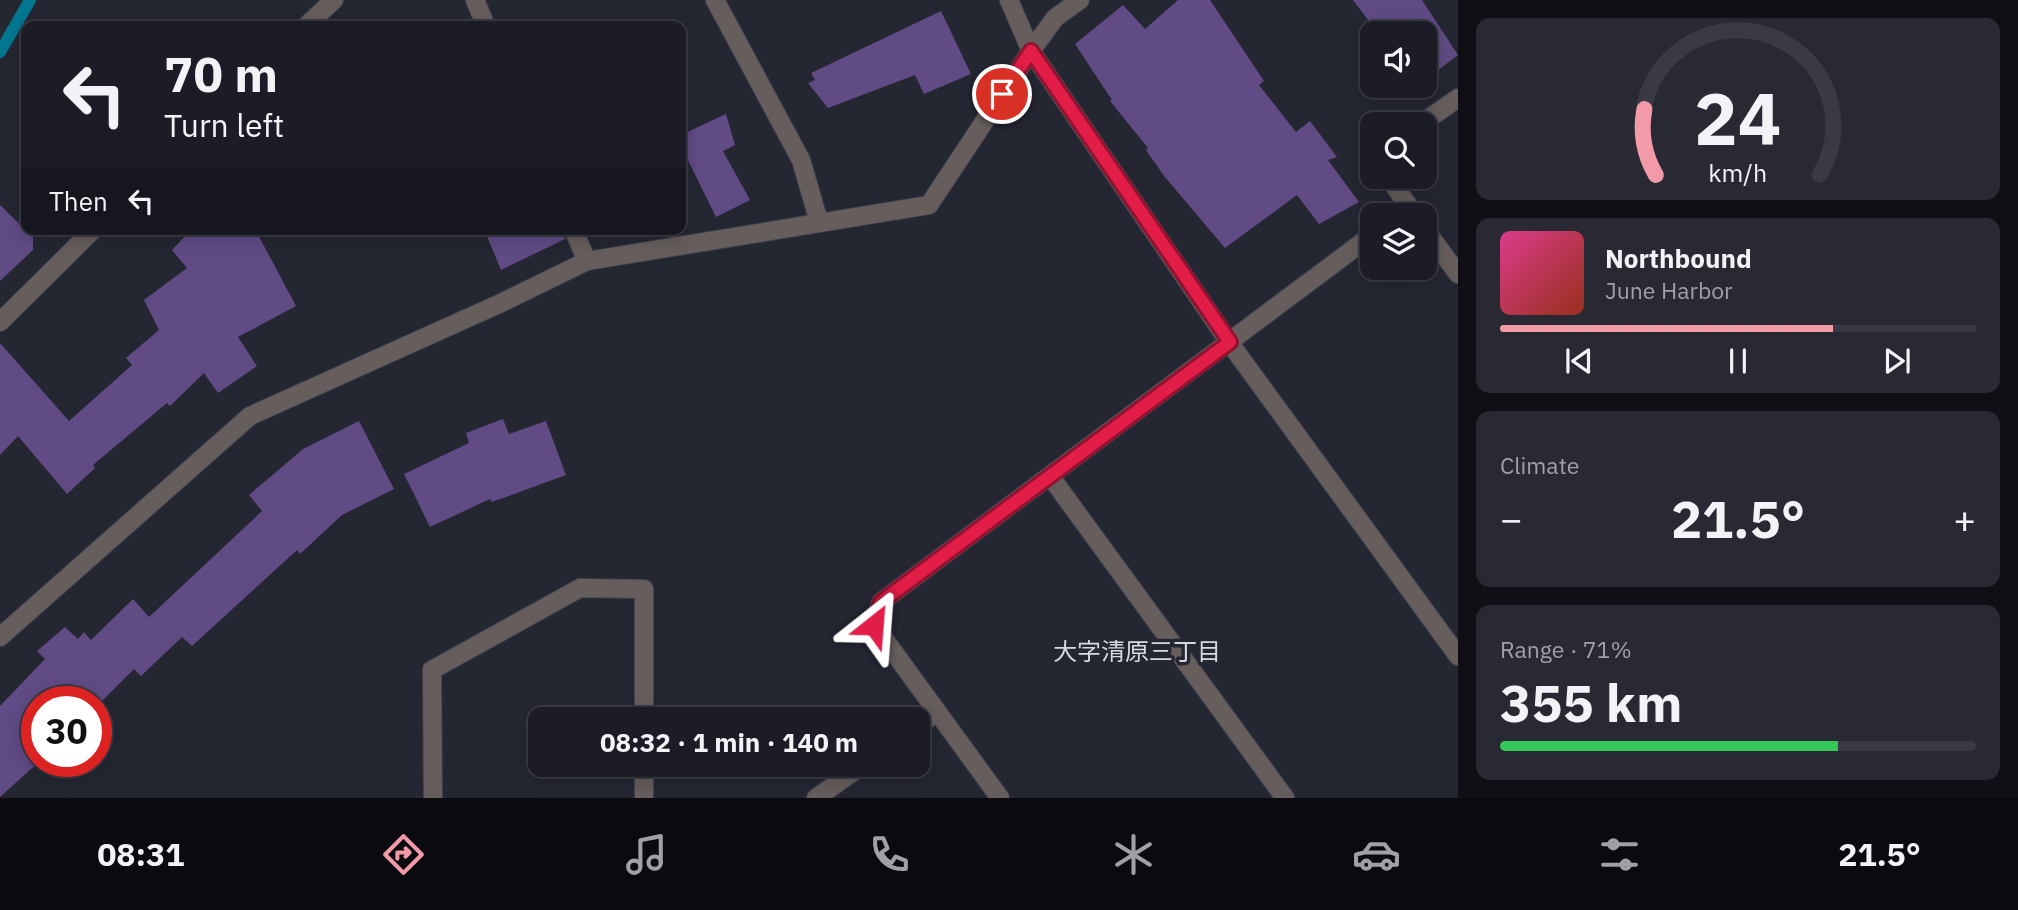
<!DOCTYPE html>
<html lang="en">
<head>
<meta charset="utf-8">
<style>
  :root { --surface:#1b1c26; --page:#282932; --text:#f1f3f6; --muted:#a0a1a7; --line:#393a43; --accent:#f39aa8 }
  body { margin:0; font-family:"IBM Plex Sans","Noto Sans JP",sans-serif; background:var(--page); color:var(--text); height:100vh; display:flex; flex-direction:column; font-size:26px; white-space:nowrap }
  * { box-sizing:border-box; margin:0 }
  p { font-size:23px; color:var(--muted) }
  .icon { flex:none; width:38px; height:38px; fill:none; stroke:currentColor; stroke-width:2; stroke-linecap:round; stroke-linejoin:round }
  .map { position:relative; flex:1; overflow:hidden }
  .sheet { display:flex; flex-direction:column; gap:18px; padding:18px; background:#0f0f15; width:560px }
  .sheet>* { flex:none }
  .guide { position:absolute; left:21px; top:21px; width:665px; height:214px; border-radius:14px; box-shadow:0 4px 18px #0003,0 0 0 2px var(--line); background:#1b1c26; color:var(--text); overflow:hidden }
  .buttons { position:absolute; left:1360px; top:21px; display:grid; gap:14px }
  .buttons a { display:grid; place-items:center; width:77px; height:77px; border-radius:14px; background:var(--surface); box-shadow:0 4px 18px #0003,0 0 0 2px var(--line); font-size:35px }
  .speed { position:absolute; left:21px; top:686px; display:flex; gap:14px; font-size:35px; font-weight:700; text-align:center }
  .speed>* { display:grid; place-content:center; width:91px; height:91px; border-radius:50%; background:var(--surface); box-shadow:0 4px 18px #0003,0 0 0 2px var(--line); line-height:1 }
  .speed .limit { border:10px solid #d22; background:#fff; color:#111 }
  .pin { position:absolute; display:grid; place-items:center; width:60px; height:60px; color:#fff; margin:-30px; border:4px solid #fff; border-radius:50%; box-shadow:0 2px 7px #0007 }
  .me { position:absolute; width:77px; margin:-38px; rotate:28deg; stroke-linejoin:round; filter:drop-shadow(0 0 5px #0008) }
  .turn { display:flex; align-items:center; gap:24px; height:147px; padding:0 28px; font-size:32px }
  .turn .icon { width:91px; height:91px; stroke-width:2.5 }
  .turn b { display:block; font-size:49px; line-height:60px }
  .then { display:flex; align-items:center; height:66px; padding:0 28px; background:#0003; gap:14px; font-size:26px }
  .big { font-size:52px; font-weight:700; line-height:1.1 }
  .sheet .widget { flex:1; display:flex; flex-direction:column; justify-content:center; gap:10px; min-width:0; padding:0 24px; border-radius:14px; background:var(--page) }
  .sheet .dial { align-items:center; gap:0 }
  .dial svg { height:182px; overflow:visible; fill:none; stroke:var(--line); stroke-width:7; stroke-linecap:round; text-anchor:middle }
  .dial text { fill:var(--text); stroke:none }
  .song { display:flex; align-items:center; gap:21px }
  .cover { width:84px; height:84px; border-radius:10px; background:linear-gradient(135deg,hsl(330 70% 55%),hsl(10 70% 35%)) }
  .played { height:7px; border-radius:4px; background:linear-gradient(90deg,var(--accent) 70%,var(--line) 70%) }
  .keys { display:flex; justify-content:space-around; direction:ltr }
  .heat { display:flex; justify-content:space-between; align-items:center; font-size:38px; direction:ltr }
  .charge { height:10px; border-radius:5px; background:linear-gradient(90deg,#34c759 71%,var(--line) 0) }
  .trip { position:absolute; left:528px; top:707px; width:402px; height:70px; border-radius:14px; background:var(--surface); box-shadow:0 4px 18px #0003,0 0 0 2px var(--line); font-weight:700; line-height:70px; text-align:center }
  .tabs { display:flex; height:112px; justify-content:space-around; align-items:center; background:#0b0b0f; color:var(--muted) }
  .tabs .icon { width:49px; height:49px }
  .tabs .on { color:var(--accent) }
  .tabs b { font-size:32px; color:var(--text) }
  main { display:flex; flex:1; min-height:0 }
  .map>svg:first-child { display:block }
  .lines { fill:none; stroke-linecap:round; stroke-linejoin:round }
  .stream { stroke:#037790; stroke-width:12 }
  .building { fill:#604b85 }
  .minor-casing { stroke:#41434e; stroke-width:20 }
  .minor { stroke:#655e5d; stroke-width:18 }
  .route-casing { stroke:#92132f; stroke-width:18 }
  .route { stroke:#e11d48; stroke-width:12 }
  .labels { text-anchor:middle; stroke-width:7; stroke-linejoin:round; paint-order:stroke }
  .neighbourhood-label { font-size:24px; fill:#d7d9e1; stroke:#242632 }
</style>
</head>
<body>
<main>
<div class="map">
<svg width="1458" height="798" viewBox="0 0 1458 798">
  <rect width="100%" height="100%" fill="#242632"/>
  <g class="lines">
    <!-- stream -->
    <polyline class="stream" points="0,52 30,0"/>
  </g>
  <!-- building -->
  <g class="building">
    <polygon points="1178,0 1210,0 1264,81 1259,85 1296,132 1310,121 1337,157 1328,160 1359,202 1319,224 1297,195 1225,248 1164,176 1146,150 1148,148 1110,101 1112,100 1075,44 1123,5 1145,29"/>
    <polygon points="1353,0 1422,0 1458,55 1424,81 1424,33 1378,33"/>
    <polygon points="941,11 971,74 924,94 915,75 828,108 808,83 815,80 811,73"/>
    <polygon points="726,114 735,145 723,151 750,200 716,217 681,146 681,135"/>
    <polygon points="0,205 33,237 33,250 0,281"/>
    <polygon points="192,229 255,229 296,306 238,337 257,366 218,393 204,373 170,406 167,403 93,465 95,468 67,494 18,436 0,455 0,343 69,421 132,365 126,358 159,330 144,300 187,268 172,250"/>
    <polygon points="484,229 562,229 565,239 501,270"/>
    <polygon points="503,419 509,434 546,421 566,475 492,502 490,499 430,527 404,474 469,443 466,433"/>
    <polygon points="359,421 394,489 342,515 300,554 297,550 192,646 182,637 141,676 134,669 96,707 96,702 37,702 37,761 40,761 0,797 0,706 45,659 37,651 65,627 78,639 84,632 91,640 133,599 149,617 262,511 249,495 303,449"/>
  </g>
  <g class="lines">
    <!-- minor casing -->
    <g class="minor-casing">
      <g id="minor">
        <polyline points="475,0 486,26"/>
        <polyline points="715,0 801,160 819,222"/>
        <polyline points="1009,0 1031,51 1229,342 1458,656"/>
        <polyline points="306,26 334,0"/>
        <polyline points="1421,124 1458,98"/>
        <polyline points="1388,177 1415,215"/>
        <polyline points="1424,228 1458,274"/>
        <polyline points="573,229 587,261"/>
        <polyline points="0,322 94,229"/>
        <polyline points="1050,476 1285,798"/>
        <polyline points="0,637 250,416 501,303 587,261 929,205 1031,51 1055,18 1080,0"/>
        <polyline points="919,725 937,712"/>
        <polyline points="433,798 432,670 580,588 644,589 644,719"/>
        <polyline points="644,798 644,765"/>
        <polyline points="816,798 863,765"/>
        <polyline points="1000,798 874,625 881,602 1372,235"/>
      </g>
    </g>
    <!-- minor -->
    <use href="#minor" class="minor"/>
  </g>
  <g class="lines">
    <!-- route casing -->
    <g class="route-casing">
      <polyline id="route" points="874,625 881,602 1230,342 1031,51 1002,94"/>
    </g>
    <!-- route -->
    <use href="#route" class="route"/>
  </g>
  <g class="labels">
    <!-- neighbourhood labels -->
    <g class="neighbourhood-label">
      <text x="1137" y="660">大字清原三丁目</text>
    </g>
  </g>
</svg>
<div class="buttons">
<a><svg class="icon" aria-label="sound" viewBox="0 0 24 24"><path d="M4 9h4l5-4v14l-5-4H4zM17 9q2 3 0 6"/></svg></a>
<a><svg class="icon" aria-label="search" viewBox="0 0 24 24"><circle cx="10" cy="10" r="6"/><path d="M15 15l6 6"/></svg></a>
<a><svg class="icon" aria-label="layers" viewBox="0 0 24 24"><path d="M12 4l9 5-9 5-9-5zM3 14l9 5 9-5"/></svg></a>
</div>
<div class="speed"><div class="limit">30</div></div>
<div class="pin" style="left:1002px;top:94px;background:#d93025"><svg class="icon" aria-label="arrive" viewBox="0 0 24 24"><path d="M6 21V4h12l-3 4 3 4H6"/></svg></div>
<svg class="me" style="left:874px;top:625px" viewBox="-20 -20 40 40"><path d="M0-17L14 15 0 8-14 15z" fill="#e11d48" stroke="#fff" stroke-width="4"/></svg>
<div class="trip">08:32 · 1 min · 140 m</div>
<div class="guide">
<div class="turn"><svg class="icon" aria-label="left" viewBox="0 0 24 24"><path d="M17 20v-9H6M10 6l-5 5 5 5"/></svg><div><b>70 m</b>Turn left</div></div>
<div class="then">Then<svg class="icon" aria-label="left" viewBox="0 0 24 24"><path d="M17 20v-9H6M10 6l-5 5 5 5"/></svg></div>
</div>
</div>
<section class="sheet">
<div class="widget dial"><svg viewBox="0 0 100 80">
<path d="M14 69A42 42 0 1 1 86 69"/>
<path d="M14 69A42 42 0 0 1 9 40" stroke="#f39aa8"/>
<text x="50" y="56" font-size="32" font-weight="700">24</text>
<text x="50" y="72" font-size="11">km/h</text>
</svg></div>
<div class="widget">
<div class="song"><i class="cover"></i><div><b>Northbound</b><p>June Harbor</p></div></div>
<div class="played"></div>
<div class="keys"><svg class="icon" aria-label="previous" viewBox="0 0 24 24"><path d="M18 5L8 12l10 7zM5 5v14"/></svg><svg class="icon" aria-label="pause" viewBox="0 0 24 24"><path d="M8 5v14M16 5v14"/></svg><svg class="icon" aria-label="next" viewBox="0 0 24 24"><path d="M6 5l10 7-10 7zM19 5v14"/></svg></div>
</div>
<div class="widget"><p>Climate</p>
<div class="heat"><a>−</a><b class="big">21.5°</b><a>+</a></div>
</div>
<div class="widget"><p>Range · 71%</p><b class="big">355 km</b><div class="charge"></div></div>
</section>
</main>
<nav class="tabs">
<b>08:31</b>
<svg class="icon on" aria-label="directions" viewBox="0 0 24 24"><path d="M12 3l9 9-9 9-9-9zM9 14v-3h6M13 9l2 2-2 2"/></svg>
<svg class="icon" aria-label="music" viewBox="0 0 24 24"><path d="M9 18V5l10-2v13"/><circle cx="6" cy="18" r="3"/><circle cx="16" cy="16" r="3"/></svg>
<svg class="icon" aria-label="phone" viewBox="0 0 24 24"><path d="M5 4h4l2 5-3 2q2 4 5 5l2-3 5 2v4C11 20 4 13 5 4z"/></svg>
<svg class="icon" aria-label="climate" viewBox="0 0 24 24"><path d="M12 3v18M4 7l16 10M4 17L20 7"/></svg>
<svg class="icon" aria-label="car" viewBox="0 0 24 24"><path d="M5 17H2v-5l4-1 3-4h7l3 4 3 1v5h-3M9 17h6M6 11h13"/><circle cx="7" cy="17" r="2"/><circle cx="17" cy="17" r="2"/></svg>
<svg class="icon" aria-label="filters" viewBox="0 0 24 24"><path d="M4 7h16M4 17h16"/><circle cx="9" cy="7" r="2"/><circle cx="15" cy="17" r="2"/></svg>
<b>21.5°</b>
</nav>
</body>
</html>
